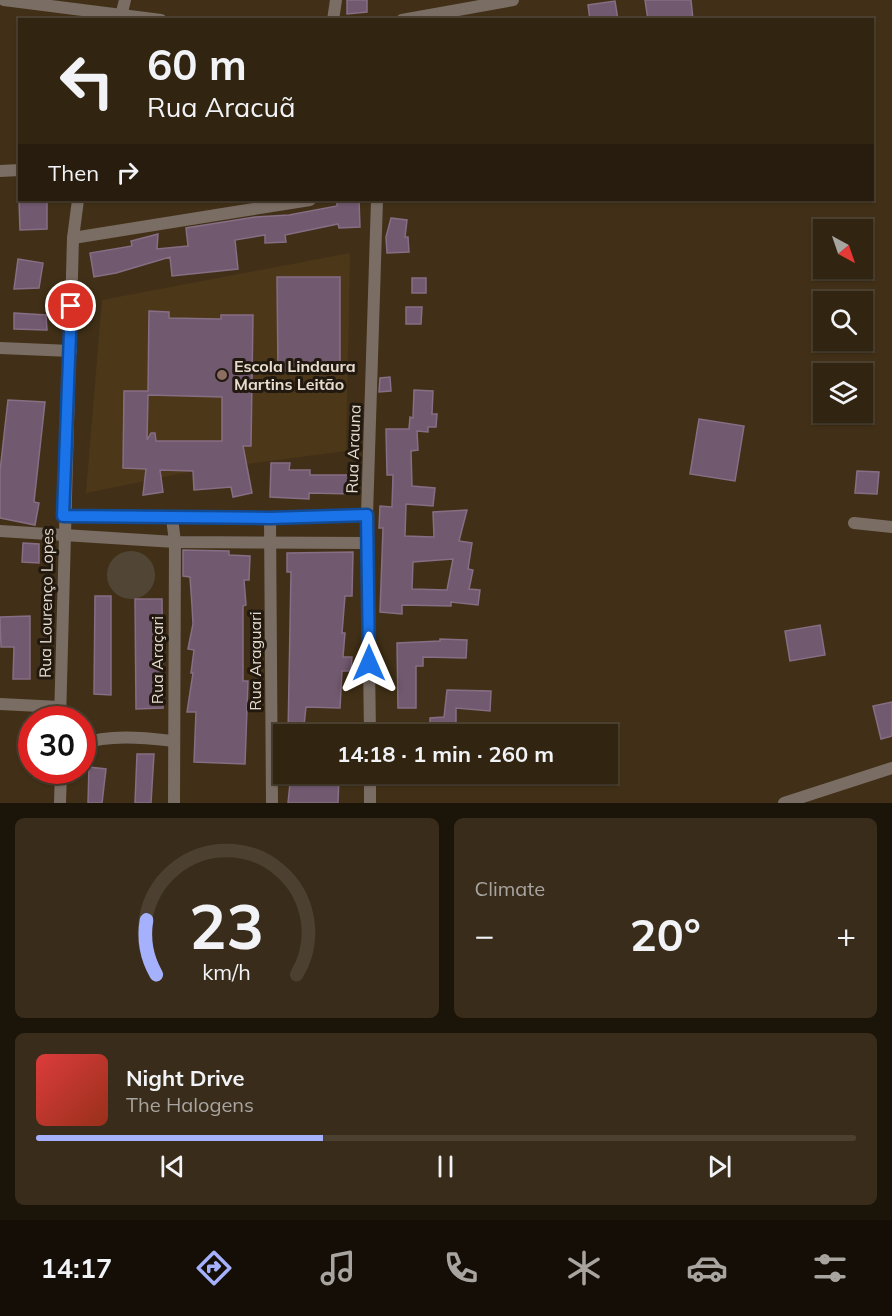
<!DOCTYPE html>
<html lang="en">
<head>
<meta charset="utf-8">
<style>
  :root { --surface:#312411; --page:#392c1a; --text:#f1f3f6; --muted:#a8a49f; --line:#4c4131; --accent:#a5b1fc }
  body { margin:0; font-family:Mulish,sans-serif; background:var(--page); color:var(--text); height:100vh; display:flex; flex-direction:column; font-size:22px; white-space:nowrap }
  * { box-sizing:border-box; margin:0 }
  p { font-size:20px; color:var(--muted) }
  .icon { flex:none; width:33px; height:33px; fill:none; stroke:currentColor; stroke-width:2; stroke-linecap:round; stroke-linejoin:round }
  .map { position:relative; height:803px; overflow:hidden }
  .panel { display:flex; flex-direction:column; gap:15px; padding:15px; background:#1b1409; flex:1 }
  .panel>* { flex:none }
  .top-card { position:absolute; left:18px; top:18px; width:856px; height:183px; border-radius:0px; box-shadow:0 2px 4px #0004,0 0 0 2px var(--line); background:#312411; color:var(--text); overflow:hidden }
  .needle { width:39px; rotate:140deg }
  .tools { position:absolute; left:813px; top:219px; display:grid; gap:12px }
  .tools a { display:grid; place-items:center; width:60px; height:60px; border-radius:0px; background:var(--surface); box-shadow:0 2px 4px #0004,0 0 0 2px var(--line); font-size:30px }
  .speed { position:absolute; left:18px; top:706px; display:flex; gap:12px; font-size:30px; font-weight:700; text-align:center }
  .speed>* { display:grid; place-content:center; width:78px; height:78px; border-radius:50%; background:var(--surface); box-shadow:0 2px 4px #0004,0 0 0 2px var(--line); line-height:1 }
  .speed .limit { border:9px solid #d22; background:#fff; color:#111 }
  .pin { position:absolute; display:grid; place-items:center; width:51px; height:51px; color:#fff; margin:-26px; border:3px solid #fff; border-radius:50%; box-shadow:0 2px 6px #0007 }
  .me { position:absolute; width:66px; margin:-33px; rotate:0deg; stroke-linejoin:round; filter:drop-shadow(0 0 4px #0008) }
  .turn { display:flex; align-items:center; gap:21px; height:126px; padding:0 30px; font-size:27px }
  .turn .icon { width:78px; height:78px; stroke-width:2.5 }
  .turn b { display:block; font-size:42px; line-height:51px }
  .then { display:flex; align-items:center; height:57px; padding:0 30px; background:#0003; gap:12px; font-size:22px }
  .big { font-size:45px; font-weight:700; line-height:1.1 }
  .panel .tile { flex:1; display:flex; flex-direction:column; justify-content:center; gap:9px; min-width:0; padding:0 21px; border-radius:9px; background:var(--page) }
  .panel .dial { align-items:center; gap:0 }
  .dial svg { height:156px; overflow:visible; fill:none; stroke:var(--line); stroke-width:7; stroke-linecap:round; text-anchor:middle }
  .dial text { fill:var(--text); stroke:none }
  .song { display:flex; align-items:center; gap:18px }
  .cover { width:72px; height:72px; border-radius:9px; background:linear-gradient(135deg,hsl(0 70% 55%),hsl(10 70% 35%)) }
  .played { height:6px; border-radius:3px; background:linear-gradient(90deg,var(--accent) 35%,var(--line) 35%) }
  .keys { display:flex; justify-content:space-around; direction:ltr }
  .heat { display:flex; justify-content:space-between; align-items:center; font-size:33px; direction:ltr }
  .panel .tiles { flex:1; display:grid; gap:15px; grid-template-columns:1fr 1fr }
  .tile:last-child { grid-column:span 2 }
  .trip { position:absolute; left:273px; top:724px; width:345px; height:60px; border-radius:0px; background:var(--surface); box-shadow:0 2px 4px #0004,0 0 0 2px var(--line); font-weight:700; line-height:60px; text-align:center }
  .tab-bar { display:flex; height:96px; justify-content:space-around; align-items:center; background:#140e07; color:var(--muted) }
  .tab-bar .icon { width:42px; height:42px }
  .tab-bar .on { color:var(--accent) }
  .tab-bar b { font-size:27px; color:var(--text) }
  .map>svg:first-child { display:block }
  .built { fill:#4c3719 }
  .green { fill:#514636 }
  .building { fill:#71596f; stroke:#866e84; stroke-width:1.5; fill-rule:evenodd }
  .lines { fill:none; stroke-linecap:round; stroke-linejoin:round }
  .minor { stroke:#7a6d64; stroke-width:12 }
  .route-casing { stroke:#114b97; stroke-width:15 }
  .route { stroke:#1a73e8; stroke-width:10 }
  .education-dot { fill:#8d6e63; stroke:#21190f; stroke-width:2 }
  .labels { text-anchor:middle; stroke-width:6; stroke-linejoin:round; paint-order:stroke }
  .poi-label { font-size:16px; font-weight:bold; fill:#e7dcce; stroke:#21190f; text-anchor:start }
  .street-label { font-size:16px; fill:#e7dcce; stroke:#21190f }
</style>
</head>
<body>
<div class="map">
<svg width="892" height="803" viewBox="0 0 892 803">
  <rect width="100%" height="100%" fill="#413017"/>
  <!-- built -->
  <polygon class="built" points="350,253 346,451 193,471 86,493 102,300"/>
  <!-- green -->
  <circle class="green" cx="131" cy="575" r="24"/>
  <!-- building -->
  <g class="building">
    <polygon points="347,0 367,0 367,12 347,14"/>
    <polygon points="645,0 691,0 693,20 648,20"/>
    <polygon points="615,1 618,20 590,20 588,5"/>
    <polygon points="19,200 47,200 47,229 20,230"/>
    <polygon points="359,200 360,227 339,228 338,224 285,235 286,242 265,243 265,235 235,240 238,269 172,276 170,257 116,273 94,277 90,253 132,246 131,241 158,234 157,249 188,246 186,228 255,217 289,215 337,206 337,201"/>
    <polygon points="391,218 407,220 405,237 408,237 409,252 387,253 386,237"/>
    <polygon points="18,259 43,263 39,288 14,289"/>
    <polygon points="277,277 340,277 340,370 278,371"/>
    <rect x="412" y="278" width="14" height="15"/>
    <polygon points="406,307 422,307 421,324 406,324"/>
    <path d="M149,311L169,312V318L221,319V315H253L251,446H243L252,493L233,497L231,487L194,490L193,471L160,470L163,492L143,495L146,469L123,468L124,391H148ZM148,395L222,397V441H156L155,433H151L147,440Z"/>
    <polygon points="14,313 46,315 47,330 14,329"/>
    <polygon points="390,377 391,391 379,392 380,378"/>
    <path d="M414,390L433,391L432,414H437L436,427H428V432L417,431L418,450L411,451L412,486L435,488L433,506L406,504L405,536L434,537L433,512L467,510L459,541L472,543L468,569L473,570L469,589L480,590L478,605L451,602V606L402,605V614L380,612L383,528H379L380,506L392,507L393,475H387L386,429H409L410,417L413,418ZM453,559L447,590L412,589L413,562Z"/>
    <polygon points="8,400 45,402 34,502 39,503 35,525 0,518 0,471"/>
    <polygon points="699,419 744,426 735,481 690,474"/>
    <polygon points="271,463 290,463 289,470 310,470 310,475 354,475 354,494 309,493 309,499 270,497"/>
    <polygon points="857,471 879,472 877,494 855,493"/>
    <polygon points="23,543 39,544 39,563 22,562"/>
    <polygon points="183,550 229,551 229,555 250,556 249,580 244,580 246,605 243,606 243,681 248,681 245,764 194,762 196,712 187,712 193,673 191,673 194,650 188,649 193,624 192,606 190,577 183,576"/>
    <polygon points="353,552 352,596 345,596 342,633 345,633 343,657 352,657 351,671 342,671 340,708 306,707 303,735 288,735 291,572 287,572 287,553"/>
    <polygon points="95,596 111,596 111,695 94,694"/>
    <polygon points="135,599 162,599 163,708 136,709"/>
    <polygon points="30,616 30,679 13,679 14,647 1,647 0,617"/>
    <polygon points="820,625 825,655 790,661 785,631"/>
    <polygon points="440,639 467,640 466,658 423,657 423,666 416,666 416,708 398,708 397,643 440,641"/>
    <polygon points="447,690 491,691 490,711 456,708 456,735 430,735 430,718 444,717"/>
    <polygon points="892,702 892,736 881,739 873,706"/>
    <polygon points="137,754 154,754 151,803 135,803"/>
    <polygon points="89,767 106,769 102,803 88,803"/>
    <polygon points="291,774 339,777 338,803 288,803"/>
  </g>
  <g class="lines">
    <!-- minor -->
    <g class="minor">
      <polyline points="4,0 161,20"/>
      <polyline points="120,20 125,0"/>
      <polyline points="333,20 336,0"/>
      <polyline points="402,20 513,0"/>
      <polyline points="0,171 20,170"/>
      <polyline points="73,238 310,200"/>
      <polyline points="0,348 71,351"/>
      <polyline points="63,516 270,518 367,515"/>
      <polyline points="172,518 175,542 174,803"/>
      <polyline points="270,518 272,803"/>
      <polyline points="854,523 892,527"/>
      <polyline points="0,531 175,542 368,543"/>
      <polyline points="0,704 60,707"/>
      <polyline points="60,720 73,238 78,200"/>
      <polyline points="370,735 367,515 377,200"/>
      <path d="M82,744C109,734 145,738 173,741"/>
      <polyline points="370,774 370,803"/>
      <polyline points="60,803 61,771"/>
      <polyline points="784,803 892,768"/>
    </g>
  </g>
  <g class="lines">
    <!-- route casing -->
    <g class="route-casing">
      <polyline id="route" points="71,306 63,516 270,518 367,515 369,663"/>
    </g>
    <!-- route -->
    <use href="#route" class="route"/>
  </g>
  <!-- markers -->
  <circle class="education-dot" cx="222" cy="375" r="6"/>
  <g class="labels">
    <!-- poi labels -->
    <g class="poi-label">
      <text x="234" y="372">Escola Lindaura<tspan x="234" dy="18">Martins Leitão</tspan></text>
    </g>
    <!-- street labels -->
    <g class="street-label">
      <text transform="translate(353 449) rotate(-88)" y="6">Rua Arauna</text>
      <text transform="translate(46 603) rotate(-89)" y="6">Rua Lourenço Lopes</text>
      <text transform="translate(157 660) rotate(-90)" y="6">Rua Araçari</text>
      <text transform="translate(255 661) rotate(-90)" y="6">Rua Araguari</text>
    </g>
  </g>
</svg>
<div class="tools">
<a><svg class="needle" viewBox="-14 -14 28 28"><path d="M0-13l5 13h-10z" fill="#e53935"/><path d="M0 13l5-13h-10z" fill="#a8a49f"/></svg></a>
<a><svg class="icon" aria-label="search" viewBox="0 0 24 24"><circle cx="10" cy="10" r="6"/><path d="M15 15l6 6"/></svg></a>
<a><svg class="icon" aria-label="layers" viewBox="0 0 24 24"><path d="M12 4l9 5-9 5-9-5zM3 14l9 5 9-5"/></svg></a>
</div>
<div class="speed"><div class="limit">30</div></div>
<div class="pin" style="left:71px;top:306px;background:#d93025"><svg class="icon" aria-label="arrive" viewBox="0 0 24 24"><path d="M6 21V4h12l-3 4 3 4H6"/></svg></div>
<svg class="me" style="left:369px;top:663px" viewBox="-20 -20 40 40"><path d="M0-17L14 15 0 8-14 15z" fill="#1a73e8" stroke="#fff" stroke-width="4"/></svg>
<div class="trip">14:18 · 1 min · 260 m</div>
<div class="top-card">
<div class="turn"><svg class="icon" aria-label="left" viewBox="0 0 24 24"><path d="M17 20v-9H6M10 6l-5 5 5 5"/></svg><div><b>60 m</b>Rua Aracuã</div></div>
<div class="then">Then<svg class="icon" aria-label="right" viewBox="0 0 24 24"><path d="M7 20v-9h11M14 6l5 5-5 5"/></svg></div>
</div>
</div>
<section class="panel">
<div class="tiles">
<div class="tile dial"><svg viewBox="0 0 100 80">
<path d="M14 69A42 42 0 1 1 86 69"/>
<path d="M14 69A42 42 0 0 1 9 41" stroke="#a5b1fc"/>
<text x="50" y="56" font-size="32" font-weight="700">23</text>
<text x="50" y="72" font-size="11">km/h</text>
</svg></div>
<div class="tile"><p>Climate</p>
<div class="heat"><a>−</a><b class="big">20°</b><a>+</a></div>
</div>
<div class="tile">
<div class="song"><i class="cover"></i><div><b>Night Drive</b><p>The Halogens</p></div></div>
<div class="played"></div>
<div class="keys"><svg class="icon" aria-label="previous" viewBox="0 0 24 24"><path d="M18 5L8 12l10 7zM5 5v14"/></svg><svg class="icon" aria-label="pause" viewBox="0 0 24 24"><path d="M8 5v14M16 5v14"/></svg><svg class="icon" aria-label="next" viewBox="0 0 24 24"><path d="M6 5l10 7-10 7zM19 5v14"/></svg></div>
</div>
</div>
</section>
<nav class="tab-bar">
<b>14:17</b>
<svg class="icon on" aria-label="directions" viewBox="0 0 24 24"><path d="M12 3l9 9-9 9-9-9zM9 14v-3h6M13 9l2 2-2 2"/></svg>
<svg class="icon" aria-label="music" viewBox="0 0 24 24"><path d="M9 18V5l10-2v13"/><circle cx="6" cy="18" r="3"/><circle cx="16" cy="16" r="3"/></svg>
<svg class="icon" aria-label="phone" viewBox="0 0 24 24"><path d="M5 4h4l2 5-3 2q2 4 5 5l2-3 5 2v4C11 20 4 13 5 4z"/></svg>
<svg class="icon" aria-label="climate" viewBox="0 0 24 24"><path d="M12 3v18M4 7l16 10M4 17L20 7"/></svg>
<svg class="icon" aria-label="car" viewBox="0 0 24 24"><path d="M5 17H2v-5l4-1 3-4h7l3 4 3 1v5h-3M9 17h6M6 11h13"/><circle cx="7" cy="17" r="2"/><circle cx="17" cy="17" r="2"/></svg>
<svg class="icon" aria-label="filters" viewBox="0 0 24 24"><path d="M4 7h16M4 17h16"/><circle cx="9" cy="7" r="2"/><circle cx="15" cy="17" r="2"/></svg>
</nav>
</body>
</html>
